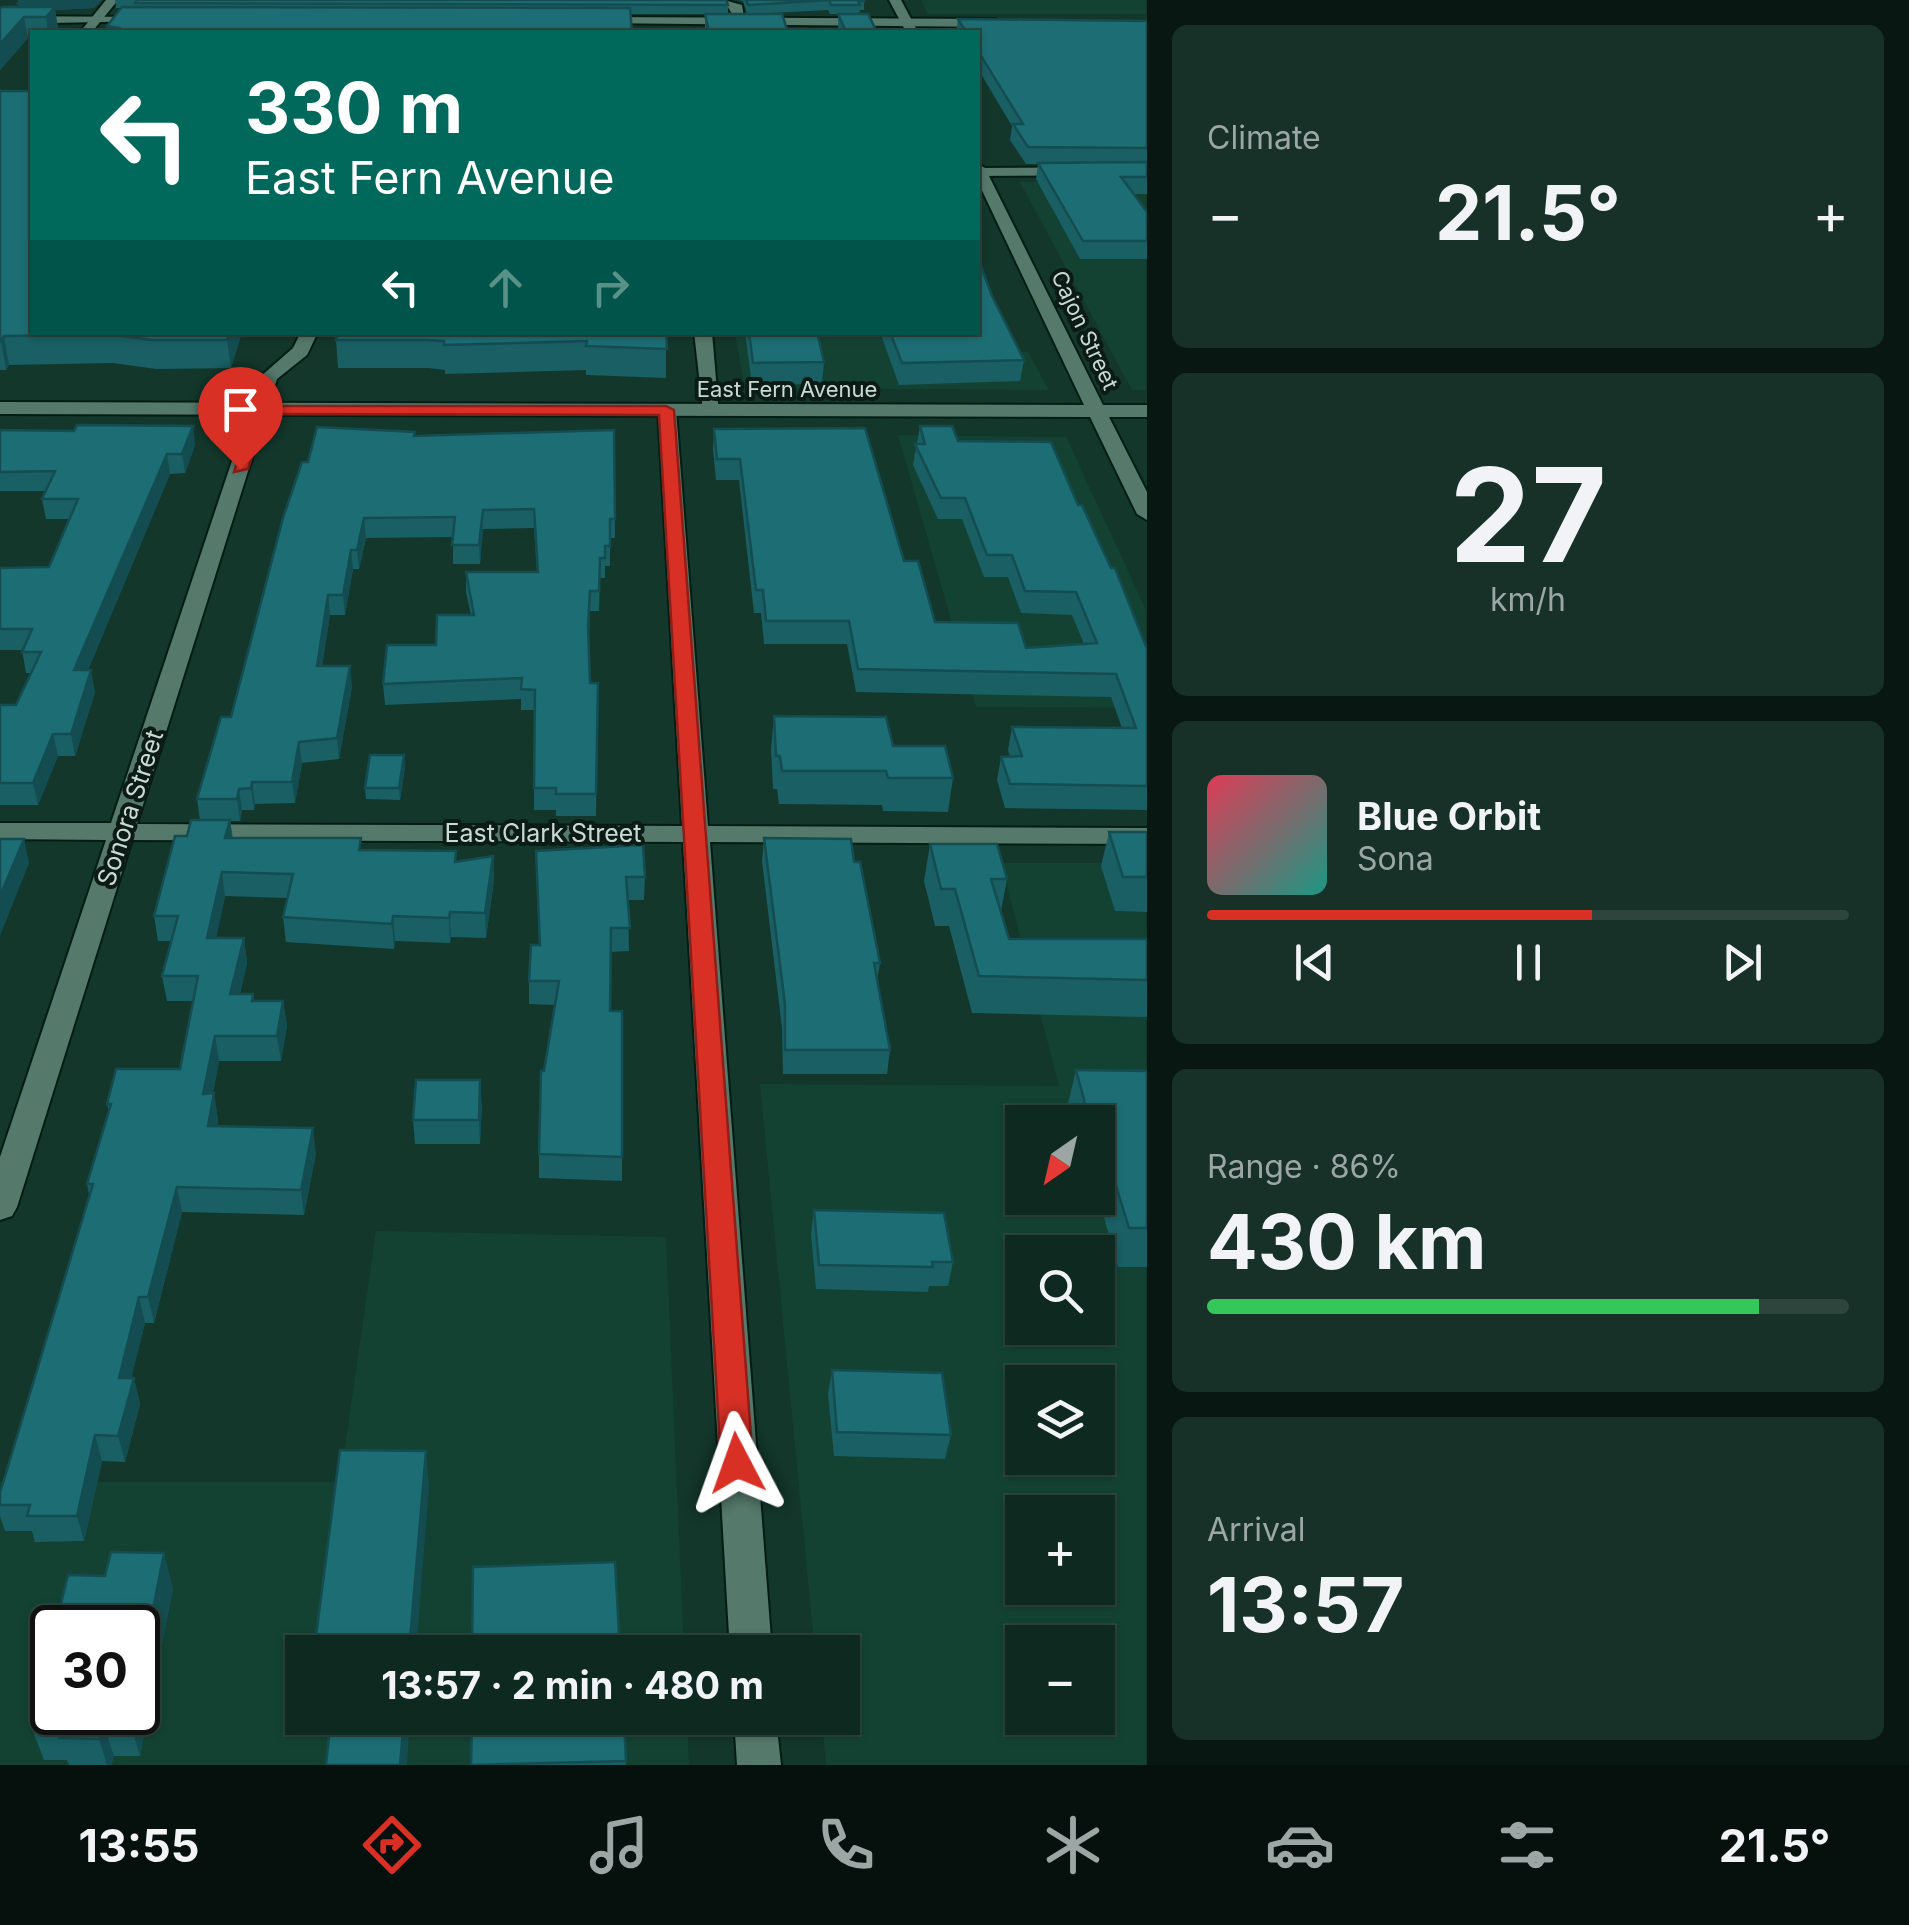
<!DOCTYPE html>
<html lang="en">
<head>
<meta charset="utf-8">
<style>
  :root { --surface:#0e2920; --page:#173129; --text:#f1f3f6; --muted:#9ba6a5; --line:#2e453e; --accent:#d93025 }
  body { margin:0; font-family:Inter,sans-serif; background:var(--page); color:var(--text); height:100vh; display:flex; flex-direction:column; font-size:38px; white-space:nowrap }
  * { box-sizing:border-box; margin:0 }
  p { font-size:32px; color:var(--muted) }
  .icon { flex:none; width:55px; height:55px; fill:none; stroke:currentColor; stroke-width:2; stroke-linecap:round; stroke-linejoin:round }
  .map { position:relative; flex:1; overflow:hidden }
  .side { display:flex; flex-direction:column; gap:25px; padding:25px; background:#081712; width:762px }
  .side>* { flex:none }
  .hud { position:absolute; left:30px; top:30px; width:950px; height:305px; border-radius:0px; box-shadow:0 2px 8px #0004,0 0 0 2px var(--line); background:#00695c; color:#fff; overflow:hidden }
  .needle { width:65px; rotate:214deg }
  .tools { position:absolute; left:1005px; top:1105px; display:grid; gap:20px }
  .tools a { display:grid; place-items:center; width:110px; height:110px; border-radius:0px; background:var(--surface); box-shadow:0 2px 8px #0004,0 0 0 2px var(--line); font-size:50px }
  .speed { position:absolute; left:30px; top:1605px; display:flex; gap:20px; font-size:50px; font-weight:700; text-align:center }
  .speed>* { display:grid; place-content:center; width:130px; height:130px; border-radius:50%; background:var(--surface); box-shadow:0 2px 8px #0004,0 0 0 2px var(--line); line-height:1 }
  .speed .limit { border:5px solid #111; border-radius:15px; background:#fff; color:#111 }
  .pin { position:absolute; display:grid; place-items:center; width:85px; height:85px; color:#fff; margin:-102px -42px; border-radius:50% 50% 50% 0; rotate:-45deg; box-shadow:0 0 10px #0007 }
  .pin .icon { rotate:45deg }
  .me { position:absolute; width:110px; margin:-55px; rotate:356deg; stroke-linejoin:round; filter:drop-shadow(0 0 8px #0008) }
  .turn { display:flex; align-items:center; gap:35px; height:210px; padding:0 50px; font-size:45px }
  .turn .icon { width:130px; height:130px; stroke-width:2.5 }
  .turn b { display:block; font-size:70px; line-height:85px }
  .lanes { display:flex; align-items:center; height:95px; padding:0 50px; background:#0003; justify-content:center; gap:50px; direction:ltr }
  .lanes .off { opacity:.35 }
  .big { font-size:75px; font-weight:700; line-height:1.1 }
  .side .tile { flex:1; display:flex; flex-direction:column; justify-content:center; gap:15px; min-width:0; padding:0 35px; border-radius:15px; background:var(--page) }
  .side .dial { align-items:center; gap:0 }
  .dial b { font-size:130px; line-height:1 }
  .song { display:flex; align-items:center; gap:30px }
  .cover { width:120px; height:120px; border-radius:15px; background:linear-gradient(135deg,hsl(350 70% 55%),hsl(170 70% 35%)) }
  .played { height:10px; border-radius:5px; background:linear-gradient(90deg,var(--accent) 60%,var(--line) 60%) }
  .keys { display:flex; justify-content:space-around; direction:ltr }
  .heat { display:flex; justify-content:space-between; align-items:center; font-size:55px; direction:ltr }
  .charge { height:15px; border-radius:8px; background:linear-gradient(90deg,#34c759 86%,var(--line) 0) }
  .trip { position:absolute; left:285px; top:1635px; width:575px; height:100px; border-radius:0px; background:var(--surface); box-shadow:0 2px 8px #0004,0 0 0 2px var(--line); font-weight:700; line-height:100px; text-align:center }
  .menu { display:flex; height:160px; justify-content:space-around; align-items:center; background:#06100d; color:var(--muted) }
  .menu .icon { width:70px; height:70px }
  .menu .active { color:var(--accent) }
  .menu b { font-size:45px; color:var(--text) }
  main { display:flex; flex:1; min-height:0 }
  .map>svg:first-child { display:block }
  .built { fill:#134233; fill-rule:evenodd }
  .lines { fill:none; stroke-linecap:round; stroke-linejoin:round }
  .minor-casing { stroke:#031d15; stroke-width:4 }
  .tertiary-casing { stroke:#031d15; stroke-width:4 }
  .secondary-casing { stroke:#031d15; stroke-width:4 }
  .minor { fill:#55796b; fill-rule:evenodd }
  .tertiary { fill:#55796b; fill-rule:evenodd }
  .secondary { fill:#55796b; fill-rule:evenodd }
  .wall { fill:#195f64 }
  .shaded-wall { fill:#144d51 }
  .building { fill:#1d6e74; stroke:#144d51; stroke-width:2.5 }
  .route { fill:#d93025; stroke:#8d1f18; stroke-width:2.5 }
  .labels { text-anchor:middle; stroke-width:8; stroke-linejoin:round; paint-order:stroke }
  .far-street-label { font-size:22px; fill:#c8dbd3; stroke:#0c1b16 }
  .street-label { font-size:25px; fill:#c8dbd3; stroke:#0c1b16 }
</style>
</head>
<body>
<main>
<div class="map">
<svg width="1147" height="1765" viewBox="0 0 1147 1765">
  <rect width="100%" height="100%" fill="#13372b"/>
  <!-- built -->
  <g class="built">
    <polygon points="921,0 1146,0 1146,14 928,14"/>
    <polygon points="1020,182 1146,182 1146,390 1132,390"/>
    <polygon points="735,333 920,333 927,350 1028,352 1049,390 749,388 744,385"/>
    <polygon points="898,435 1066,437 1146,610 1146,708 976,707"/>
    <path d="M1001,863H1146V1765H826L822,1718H842V1652H815L760,1084L1059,1086ZM1022,1122H1098V1198H1022ZM1022,1252H1098V1328H1022ZM1022,1382H1098V1458H1022ZM1022,1512H1098V1588H1022ZM1022,1642H1098V1718H1022Z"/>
    <path d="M376,1231L666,1237L684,1652H302V1718H687L689,1765H0V1482H340ZM52,1628H138V1712H52Z"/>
  </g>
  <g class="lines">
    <!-- minor casing -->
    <g class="minor-casing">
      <g id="minor">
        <polygon points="106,0 118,0 92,32 80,32"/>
        <polygon points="724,0 742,5 745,23 737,23"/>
        <polygon points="1147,167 1147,175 978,176 978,168"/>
        <polygon points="301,332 318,332 307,355 277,379 137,824 682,826 658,410 667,404 676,410 708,826 1147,828 1147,844 710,842 772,1652 730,1652 683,842 132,840 17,1207 12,1216 0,1220 0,1157 106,840 0,839 0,823 111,823 260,377 293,348"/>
        <polygon points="694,332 712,332 719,415 703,411"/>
        <polygon points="734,1718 776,1718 781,1765 737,1765"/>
      </g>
    </g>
    <!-- tertiary casing -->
    <g class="tertiary-casing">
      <g id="tertiary">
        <polygon points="889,0 901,0 918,32 906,32"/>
        <polygon points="978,164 985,168 1103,405 1147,405 1147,417 1109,417 1147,492 1147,520 1137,514 1090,417 0,414 0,402 1084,405 978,182"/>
      </g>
    </g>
    <!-- secondary casing -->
    <g class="secondary-casing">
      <g id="secondary">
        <polygon points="0,16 145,17 151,21 0,24"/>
        <polygon points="593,17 995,19 1001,23 995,27 589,23"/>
      </g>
    </g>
    <!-- minor -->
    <use href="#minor" class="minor"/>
    <!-- tertiary -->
    <use href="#tertiary" class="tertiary"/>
    <!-- secondary -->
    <use href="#secondary" class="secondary"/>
  </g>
  <!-- wall -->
  <g class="wall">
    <polygon points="20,0 102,0 94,8 55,10 58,28 54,32 32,32 32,38 28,38 0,70 0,8 19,7"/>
    <polygon points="115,0 726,0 728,5 728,14 747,14 743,1 738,0 864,0 864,10 860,10 859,14 877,32 838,32 838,14 830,14 828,10 751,14 788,32 705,32 705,14 631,14 632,32 108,32 107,26 121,8 116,8"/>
    <polygon points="958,19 1147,21 1147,194 1133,194 1147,212 1147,259 1080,259 1036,179 1038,164 1026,164 1010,140 1012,126 978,69 978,32 956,32"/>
    <polygon points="0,91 242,332 231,368 156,369 113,363 9,365 6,370 0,370"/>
    <polygon points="992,296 1024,360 1020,381 899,385 880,332 978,332"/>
    <polygon points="666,332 666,378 586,375 586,370 445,374 445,370 428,368 338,368 336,340"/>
    <polygon points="745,332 817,332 824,362 822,384 752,385"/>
    <polygon points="920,426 958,441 1078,505 1147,649 1147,810 1005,808 997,780 1001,757 1010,757 1008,750 1012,727 1122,728 1111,697 856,692 847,644 764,644 761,613 754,613 739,480 716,480 713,450 714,429 904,561 935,622 1026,648 1084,644 1072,615 1021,613 1008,577 984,577 962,519 938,519 913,465"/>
    <polygon points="0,430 195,445 185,473 170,474 88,670 95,692 75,756 58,756 38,805 0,805 0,705 16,705 31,673 26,673 22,650 0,650 0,568 49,567 69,519 46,519 42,499 46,491 0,491"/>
    <polygon points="614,430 615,538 610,538 610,566 605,566 605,578 600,578 599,611 590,611 589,636 590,683 598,683 596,816 556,816 556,810 534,810 534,710 521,710 521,699 385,705 383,684 436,645 471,615 466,592 466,572 537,572 534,528 483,529 480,564 453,564 453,537 366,538 359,569 353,569 345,615 330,615 322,666 352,687 339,759 302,763 295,803 255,804 254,810 242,810 240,821 230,821 233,838 362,850 457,861 493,856 494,880 486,938 451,937 450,943 395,941 394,949 286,942 283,917 287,898 225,896 216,938 244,938 247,963 240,994 253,994 254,1001 283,1001 287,1026 281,1061 219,1061 213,1093 218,1119 217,1126 316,1153 304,1215 182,1212 154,1323 145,1323 131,1378 134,1378 140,1404 125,1462 102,1461 84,1541 35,1542 32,1531 5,1531 0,1516 0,1493 89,1195 87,1184 109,1111 107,1104 180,1069 193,1001 167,1001 162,976 171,941 158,941 154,916 187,836 200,820 197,799 231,717 308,462 415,436"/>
    <polygon points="774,716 893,746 953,778 948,812 883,811 882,805 779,804 777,789 773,789 771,749"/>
    <polygon points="405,767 400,800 366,799 365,788"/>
    <polygon points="1109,832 1147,832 1147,912 1115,911 1101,866"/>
    <polygon points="764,838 854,862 880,963 877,981 890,1050 887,1074 783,1074 782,1028 762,861"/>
    <polygon points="930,844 1007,879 1001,911 1009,939 1147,939 1147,1017 972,1013 949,926 935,926 924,881"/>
    <polygon points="536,851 645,877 644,900 628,900 629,951 610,952 610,1011 622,1157 622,1181 539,1178 539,1154 544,1071 555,1005 529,1004 529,981 539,945"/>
    <polygon points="1076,1070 1147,1071 1147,1267 1118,1267 1103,1214 1095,1214 1090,1198 1098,1198 1098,1122 1070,1122 1067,1108"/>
    <polygon points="482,1104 480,1144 415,1144 413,1120"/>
    <polygon points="814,1210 953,1262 948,1286 929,1286 928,1292 816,1289 811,1234"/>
    <polygon points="832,1370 951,1435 945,1459 834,1456 828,1394"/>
    <polygon points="173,1588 140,1756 114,1756 111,1765 69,1765 67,1760 44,1760 31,1726"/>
    <polygon points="624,1718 626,1765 471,1765"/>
  </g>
  <!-- shaded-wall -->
  <g class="shaded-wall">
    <polygon points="71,0 102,0 94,8 55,10 58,28 54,32 48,32 46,17 20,12 18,3"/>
    <polygon points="24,17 28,38 0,70 0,44"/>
    <polygon points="229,332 242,332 231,368 227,340"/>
    <polygon points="4,336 9,365 6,370 1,341"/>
    <polygon points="193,426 195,445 185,473 182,454"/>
    <polygon points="167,454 170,474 79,691 74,670"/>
    <polygon points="483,510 483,529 480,564 479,545"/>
    <polygon points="364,518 366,538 359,569 357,550"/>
    <polygon points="351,550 353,569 345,615 343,595"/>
    <polygon points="328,595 330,615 319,687 317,666"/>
    <polygon points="350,666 352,687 339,759 337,738"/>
    <polygon points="91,670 95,692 75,756 71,734"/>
    <polygon points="53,734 58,756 38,805 33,783"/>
    <polygon points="299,742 302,763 295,803 292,782"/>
    <polygon points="404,755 405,767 400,800 399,788"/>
    <polygon points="252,782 255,804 254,810 251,788"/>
    <polygon points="239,789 242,810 240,821 237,799"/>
    <polygon points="230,820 233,844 225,838"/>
    <polygon points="24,839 29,863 0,936 0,896"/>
    <polygon points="493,856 494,880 486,938 485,913"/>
    <polygon points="222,872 225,896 211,963 207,938"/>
    <polygon points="450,912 451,937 450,943 449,918"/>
    <polygon points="393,916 395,941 394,949 392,924"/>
    <polygon points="244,938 247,963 234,1019 230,994"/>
    <polygon points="283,1001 287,1026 281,1061 277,1036"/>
    <polygon points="215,1036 219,1061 208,1119 203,1094"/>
    <polygon points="480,1080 482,1104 480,1144 479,1120"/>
    <polygon points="214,1093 218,1119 212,1151 208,1126"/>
    <polygon points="313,1128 316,1153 304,1215 301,1190"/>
    <polygon points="177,1187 182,1212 154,1323 148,1297"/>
    <polygon points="139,1297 145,1323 125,1403 119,1378"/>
    <polygon points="134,1378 140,1404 125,1462 118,1436"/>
    <polygon points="95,1435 102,1461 84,1541 77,1516"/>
    <polygon points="426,1451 429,1486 416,1652 409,1652"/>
    <polygon points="164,1553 173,1588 140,1756 130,1723 132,1712 138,1712 138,1685"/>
    <polygon points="404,1718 410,1718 407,1765 400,1765"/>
    <polygon points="103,1723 114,1756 111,1765 107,1765 99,1739"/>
  </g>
  <!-- building -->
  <g class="building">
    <polygon points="20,0 71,0 18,3"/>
    <polygon points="137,0 726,0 728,5 135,3"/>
    <polygon points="746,0 864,0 864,1 858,1 860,5 831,5 829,0 748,5"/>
    <polygon points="3,7 55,7 46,17 24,17 0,44 0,8"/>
    <polygon points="122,7 630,8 632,32 115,32 119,28 107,26"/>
    <polygon points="705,14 782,14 788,32 709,32"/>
    <polygon points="838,14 868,14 877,32 846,32"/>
    <polygon points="958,19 1147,21 1147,148 1028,147 1013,124 1023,124 978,51 978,32 966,32"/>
    <polygon points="0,91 32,91 32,332 229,332 227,340 152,340 108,334 4,336 0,341"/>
    <polygon points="1147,162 1147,177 1121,177 1147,212 1147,241 1083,241 1038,163"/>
    <polygon points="978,258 992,296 1024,360 902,363 890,332 978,332"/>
    <polygon points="338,332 666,332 667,349 586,346 587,341 444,345 444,341 426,340 336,340"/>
    <polygon points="749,332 817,332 824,362 753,363"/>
    <polygon points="77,425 193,426 182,454 167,454 74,670 91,670 71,734 53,734 33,783 0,783 0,705 16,705 41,652 22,652 32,629 0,629 0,568 49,567 78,499 42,499 55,471 0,472 0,430 74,431"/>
    <polygon points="920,426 952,426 958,441 1051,442 1078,505 1082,505 1111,568 1115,568 1147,649 1147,786 1010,784 1001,757 1022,756 1012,727 1136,728 1116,674 858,669 849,621 766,621 763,590 756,590 740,459 717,459 714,429 865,428 904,561 918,561 935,622 1018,623 1026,648 1097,643 1076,592 1025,591 1012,555 987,555 965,498 941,498 915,444 925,444"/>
    <polygon points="317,427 415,432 414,436 614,430 615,519 610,519 610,546 605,546 605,558 600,558 599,591 590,591 588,625 590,683 598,683 596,794 556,794 556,788 534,788 535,690 521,689 522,678 383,684 387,645 436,645 437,615 474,615 466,572 538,572 534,509 483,510 479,545 452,545 455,517 364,518 357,550 351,550 343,595 328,595 317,666 350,666 337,738 299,742 292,782 252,782 251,788 239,789 237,799 197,799 221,717 231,717 283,518 302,462 308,462"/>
    <polygon points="774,716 886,717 893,746 945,746 953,778 888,778 886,771 782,771 780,756 776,756"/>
    <polygon points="370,755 404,755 399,788 365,788"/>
    <polygon points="191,820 230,820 225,838 361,838 359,850 456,851 455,862 493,856 485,913 450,912 449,918 393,916 392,924 283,917 293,874 222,872 207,938 244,938 230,994 253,994 252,1001 283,1001 277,1036 215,1036 203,1094 214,1093 208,1126 313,1128 301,1190 177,1187 148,1297 139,1297 119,1378 134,1378 118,1436 95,1435 77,1516 27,1516 30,1505 0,1505 0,1493 93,1184 87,1184 111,1104 107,1104 116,1069 180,1069 198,976 162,976 178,916 154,916 175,836 187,836"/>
    <polygon points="1109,832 1147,832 1147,877 1123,877"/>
    <polygon points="764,838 851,839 854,862 860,862 880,963 874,963 890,1050 785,1050 785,1004"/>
    <polygon points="0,839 24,839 0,896"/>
    <polygon points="930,844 997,844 1007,879 991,879 1009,939 1147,939 1147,980 979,976 955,889 941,889"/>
    <polygon points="643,845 645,877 626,877 630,928 611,928 610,1011 622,1011 622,1157 539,1154 541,1071 544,1071 559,981 529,981 531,945 540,945 536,851"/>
    <polygon points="1076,1070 1147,1071 1147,1228 1129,1228 1113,1176 1105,1176 1098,1148 1098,1122 1090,1122"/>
    <polygon points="416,1080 480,1080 479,1120 413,1120"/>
    <polygon points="814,1210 944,1213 953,1262 932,1262 933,1267 819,1265"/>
    <polygon points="832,1370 942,1373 951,1435 837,1432"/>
    <polygon points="340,1450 426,1451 409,1652 314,1652"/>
    <polygon points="111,1552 164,1553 138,1685 138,1628 55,1628 68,1575 105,1576"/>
    <polygon points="615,1562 620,1652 472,1652 473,1567"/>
    <polygon points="52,1638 52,1712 132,1712 130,1723 103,1723 99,1739 59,1738 62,1726 31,1726"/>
    <polygon points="331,1718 404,1718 400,1765 326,1765"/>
    <polygon points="472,1718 624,1718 626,1761 471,1765"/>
  </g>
  <!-- route -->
  <polygon class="route" points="254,406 666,406 674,410 753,1463 748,1473 737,1477 726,1473 721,1463 659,415 266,414 248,469 234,472"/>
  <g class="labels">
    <!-- far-street labels -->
    <g class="far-street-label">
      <text transform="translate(1085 330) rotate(65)" y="8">Cajon Street</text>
      <text x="787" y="397">East Fern Avenue</text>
    </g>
    <!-- street labels -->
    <g class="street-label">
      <text transform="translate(130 808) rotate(-72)" y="9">Sonora Street</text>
      <text x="543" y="842">East Clark Street</text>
    </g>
  </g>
</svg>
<div class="tools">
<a><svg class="needle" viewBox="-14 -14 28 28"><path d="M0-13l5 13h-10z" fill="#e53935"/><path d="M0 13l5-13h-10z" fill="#9ba6a5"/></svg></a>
<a><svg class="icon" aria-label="search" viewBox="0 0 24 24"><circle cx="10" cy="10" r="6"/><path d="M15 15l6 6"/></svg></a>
<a><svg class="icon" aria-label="layers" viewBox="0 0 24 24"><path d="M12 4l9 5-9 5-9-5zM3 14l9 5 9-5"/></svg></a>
<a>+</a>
<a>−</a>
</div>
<div class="speed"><div class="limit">30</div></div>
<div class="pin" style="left:240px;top:469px;background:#d93025"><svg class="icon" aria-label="arrive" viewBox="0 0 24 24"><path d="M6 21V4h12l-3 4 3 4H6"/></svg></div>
<svg class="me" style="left:737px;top:1463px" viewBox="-20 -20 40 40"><path d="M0-17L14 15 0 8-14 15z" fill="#d93025" stroke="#fff" stroke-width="4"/></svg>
<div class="trip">13:57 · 2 min · 480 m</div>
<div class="hud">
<div class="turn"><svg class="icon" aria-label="left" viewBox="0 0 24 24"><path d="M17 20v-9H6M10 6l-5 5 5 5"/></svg><div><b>330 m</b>East Fern Avenue</div></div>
<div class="lanes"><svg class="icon" aria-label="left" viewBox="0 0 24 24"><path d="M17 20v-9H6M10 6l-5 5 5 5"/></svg><svg class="icon off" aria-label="ahead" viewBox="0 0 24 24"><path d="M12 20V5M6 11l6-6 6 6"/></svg><svg class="icon off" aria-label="right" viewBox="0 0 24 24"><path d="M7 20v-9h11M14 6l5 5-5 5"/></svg></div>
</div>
</div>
<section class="side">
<div class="tile"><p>Climate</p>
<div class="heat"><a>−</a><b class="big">21.5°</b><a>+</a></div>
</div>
<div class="tile dial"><b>27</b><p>km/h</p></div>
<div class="tile">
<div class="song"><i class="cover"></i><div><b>Blue Orbit</b><p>Sona</p></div></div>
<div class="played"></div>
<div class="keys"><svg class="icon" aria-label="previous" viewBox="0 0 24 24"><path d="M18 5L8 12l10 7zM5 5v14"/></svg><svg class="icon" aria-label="pause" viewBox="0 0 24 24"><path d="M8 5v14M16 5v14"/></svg><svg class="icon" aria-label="next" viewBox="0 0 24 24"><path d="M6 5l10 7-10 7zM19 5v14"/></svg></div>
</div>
<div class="tile"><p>Range · 86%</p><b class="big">430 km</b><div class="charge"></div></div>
<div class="tile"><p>Arrival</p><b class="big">13:57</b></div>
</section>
</main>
<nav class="menu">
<b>13:55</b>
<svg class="icon active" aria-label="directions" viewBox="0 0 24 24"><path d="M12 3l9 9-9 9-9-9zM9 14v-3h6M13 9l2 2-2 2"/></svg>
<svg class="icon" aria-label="music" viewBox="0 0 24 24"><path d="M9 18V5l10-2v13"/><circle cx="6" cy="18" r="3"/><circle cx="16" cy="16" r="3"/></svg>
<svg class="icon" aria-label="phone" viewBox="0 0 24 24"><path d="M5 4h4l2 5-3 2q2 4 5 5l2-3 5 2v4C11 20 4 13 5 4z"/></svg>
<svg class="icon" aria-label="climate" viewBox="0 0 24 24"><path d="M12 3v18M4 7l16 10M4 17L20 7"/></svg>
<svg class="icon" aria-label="car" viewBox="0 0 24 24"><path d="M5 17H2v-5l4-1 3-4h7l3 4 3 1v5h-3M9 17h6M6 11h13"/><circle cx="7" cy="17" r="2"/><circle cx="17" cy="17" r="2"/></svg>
<svg class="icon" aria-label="filters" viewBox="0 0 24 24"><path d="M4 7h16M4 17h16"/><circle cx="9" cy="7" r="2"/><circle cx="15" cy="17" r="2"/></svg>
<b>21.5°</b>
</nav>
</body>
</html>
